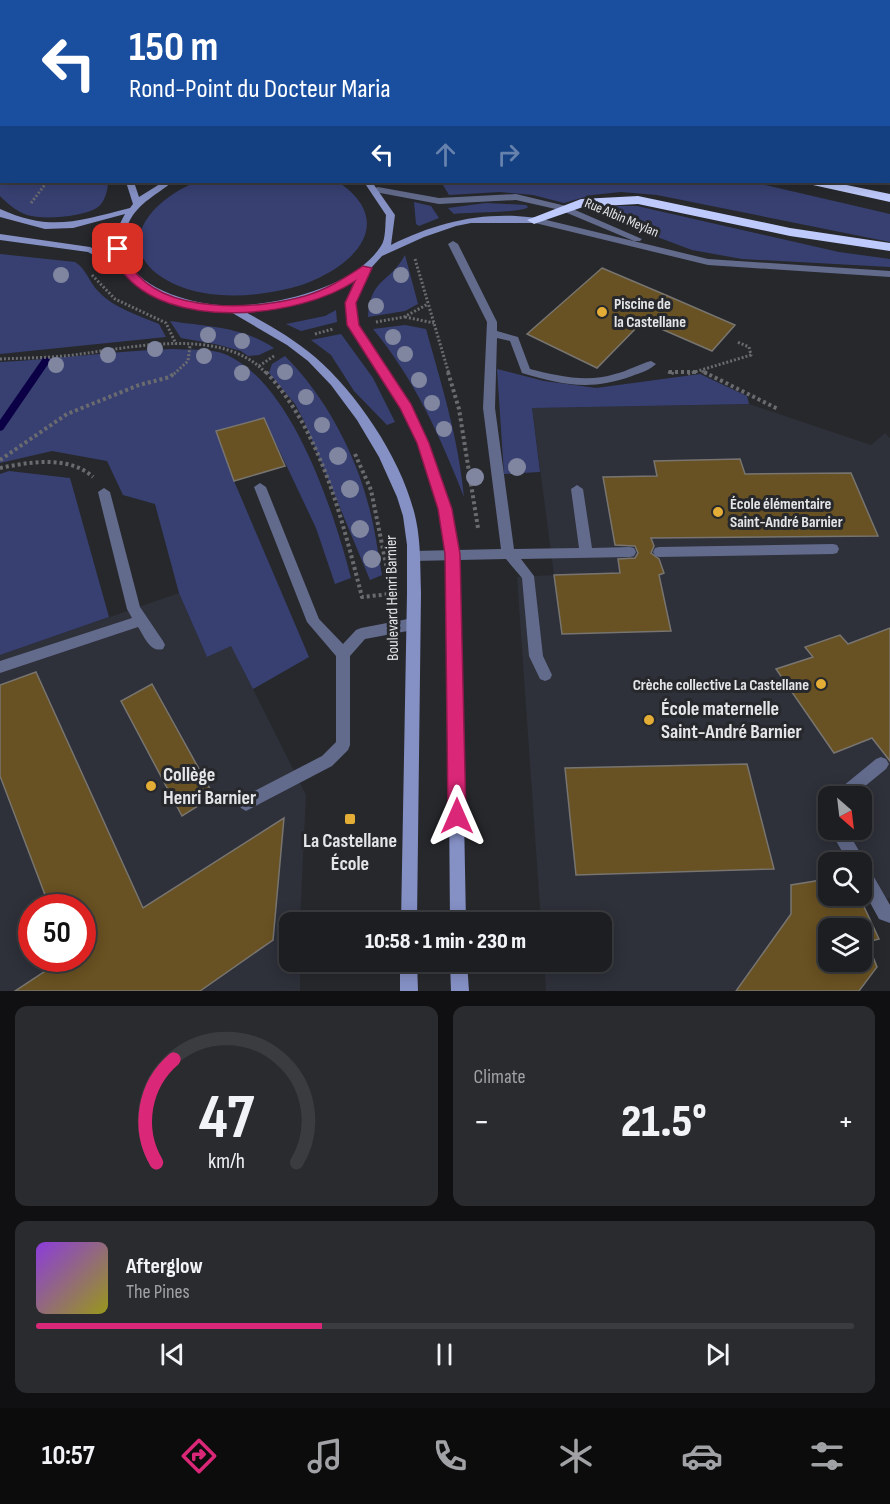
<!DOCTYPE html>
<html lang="en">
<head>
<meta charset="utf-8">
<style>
  :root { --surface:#1d1e21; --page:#2a2b2e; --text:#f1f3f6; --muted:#a0a2a5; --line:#3b3c3f; --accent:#db2777 }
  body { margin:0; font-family:"Sofia Sans Condensed",sans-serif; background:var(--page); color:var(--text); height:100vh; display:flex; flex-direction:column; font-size:22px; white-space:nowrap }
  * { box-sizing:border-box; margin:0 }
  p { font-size:20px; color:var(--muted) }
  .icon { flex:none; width:33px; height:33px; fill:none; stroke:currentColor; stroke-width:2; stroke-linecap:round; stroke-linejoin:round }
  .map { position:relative; height:991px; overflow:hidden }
  .details { display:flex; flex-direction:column; gap:15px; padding:15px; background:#101012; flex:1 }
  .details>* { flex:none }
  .top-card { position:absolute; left:0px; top:0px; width:891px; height:183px; box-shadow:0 3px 15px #0003,0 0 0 2px var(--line); background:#1a4fa0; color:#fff; overflow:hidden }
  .needle { width:39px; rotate:152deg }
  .controls { position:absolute; left:818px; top:786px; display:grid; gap:12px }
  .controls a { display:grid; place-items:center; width:54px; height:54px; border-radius:12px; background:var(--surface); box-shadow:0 3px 15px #0003,0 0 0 2px var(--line); font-size:30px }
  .speed { position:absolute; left:18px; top:894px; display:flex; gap:12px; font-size:30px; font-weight:700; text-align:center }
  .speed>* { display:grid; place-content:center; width:78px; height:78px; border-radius:50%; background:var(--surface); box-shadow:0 3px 15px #0003,0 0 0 2px var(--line); line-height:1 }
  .speed .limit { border:9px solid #d22; background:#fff; color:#111 }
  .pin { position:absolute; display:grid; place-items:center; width:51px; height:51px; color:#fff; margin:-26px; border-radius:12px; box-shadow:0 3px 9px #0006 }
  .me { position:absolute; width:66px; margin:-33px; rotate:0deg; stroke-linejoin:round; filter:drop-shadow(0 0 4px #0008) }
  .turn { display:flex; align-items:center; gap:21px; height:126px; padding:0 30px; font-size:27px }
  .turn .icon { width:78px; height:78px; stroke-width:2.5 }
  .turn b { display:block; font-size:42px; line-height:51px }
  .lanes { display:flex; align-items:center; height:57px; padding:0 30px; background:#0003; justify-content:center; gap:30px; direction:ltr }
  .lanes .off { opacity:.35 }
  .big { font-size:45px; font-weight:800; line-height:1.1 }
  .details .tile { flex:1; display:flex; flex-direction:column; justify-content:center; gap:9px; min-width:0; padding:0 21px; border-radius:12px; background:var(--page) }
  .details .dial { align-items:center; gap:0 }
  .dial svg { height:156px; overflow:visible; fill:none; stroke:var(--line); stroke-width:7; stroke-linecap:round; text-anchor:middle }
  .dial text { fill:var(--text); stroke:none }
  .song { display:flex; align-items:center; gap:18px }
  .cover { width:72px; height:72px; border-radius:9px; background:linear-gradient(135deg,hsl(270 70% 55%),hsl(60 70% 35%)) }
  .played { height:6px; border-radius:3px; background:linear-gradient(90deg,var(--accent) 35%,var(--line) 35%) }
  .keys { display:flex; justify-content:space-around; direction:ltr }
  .heat { display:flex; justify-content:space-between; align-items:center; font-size:33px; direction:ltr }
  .details .tiles { flex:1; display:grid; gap:15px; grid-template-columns:1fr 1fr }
  .tile:last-child { grid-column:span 2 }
  .trip { position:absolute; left:279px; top:912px; width:333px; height:60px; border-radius:12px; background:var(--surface); box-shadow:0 3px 15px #0003,0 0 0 2px var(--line); font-weight:800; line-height:60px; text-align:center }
  .menu { display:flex; height:96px; justify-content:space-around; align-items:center; background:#0c0c0d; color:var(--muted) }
  .menu .icon { width:42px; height:42px }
  .menu .selected { color:var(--accent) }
  .menu b { font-size:27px; color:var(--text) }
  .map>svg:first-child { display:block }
  .built { fill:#2e303a; fill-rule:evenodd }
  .green { fill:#384072 }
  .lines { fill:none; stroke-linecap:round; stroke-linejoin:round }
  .stream { fill:#0b0046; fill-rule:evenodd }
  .building { fill:#685122; stroke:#787570; stroke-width:1.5; fill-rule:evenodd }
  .path-far2 { stroke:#6a6b6e; stroke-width:2; stroke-dasharray:1.5 1.5; stroke-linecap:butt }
  .path-far1 { stroke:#6a6b6e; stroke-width:3; stroke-dasharray:2 2; stroke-linecap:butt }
  .path { stroke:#6a6b6e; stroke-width:4; stroke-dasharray:3 3; stroke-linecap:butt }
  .service { fill:#636b8c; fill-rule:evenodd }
  .minor { fill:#636b8c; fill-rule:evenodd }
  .secondary { fill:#8590c5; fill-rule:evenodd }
  .motorway { fill:#bfcafc; fill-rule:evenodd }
  .tree { fill:#80869f }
  .route { fill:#db2777; stroke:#8e194d; stroke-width:1.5 }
  .poi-dot { fill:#e4ad35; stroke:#27282c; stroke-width:2 }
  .labels { text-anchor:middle; stroke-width:6; stroke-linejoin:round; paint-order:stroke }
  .far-street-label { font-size:14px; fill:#e4e5e7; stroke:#27282c }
  .poi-label { font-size:16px; font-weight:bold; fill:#e4e5e7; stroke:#27282c; text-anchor:start }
  .street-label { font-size:16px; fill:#e4e5e7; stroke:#27282c }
  .near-poi-label { font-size:20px; font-weight:bold; fill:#e4e5e7; stroke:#27282c; text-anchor:start }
</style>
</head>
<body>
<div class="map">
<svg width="890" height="991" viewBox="0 0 890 991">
  <rect width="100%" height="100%" fill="#27282c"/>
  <!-- built -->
  <g class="built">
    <path d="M749,404L871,445L885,433L890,438V898L864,904L879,939L867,942L877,967L859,991H546L544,962H602V922H541L517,577L554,575L532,408ZM828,796H861V830H828ZM828,862H861V896H828ZM828,928H861V962H828Z"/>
    <path d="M179,593L207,657L231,645L306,795L300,922H290V962H300V991H0V655ZM32,908H82V958H32Z"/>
  </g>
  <!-- green -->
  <g class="green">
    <path d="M0,5L2,182H108C108,189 105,202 98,207C84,217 43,220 27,215C16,211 8,204 0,196Z"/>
    <path d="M196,182C233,181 269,182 306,182C315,182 329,179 337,182C347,187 355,195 361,204C386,246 325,280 291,288C255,297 209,300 174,284C108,252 147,202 196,182Z"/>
    <polygon points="441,182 752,182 890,214 890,242 657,195 621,192 592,195 564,203 533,195 500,192 449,195"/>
    <polygon points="414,202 431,206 439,218 419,226 416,224"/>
    <path d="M486,203L526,205L528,207C524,213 467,212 454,214L448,208Z"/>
    <polygon points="610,206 637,206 839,252 890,259 890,267 742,259 692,250 593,213 595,208"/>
    <path d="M0,254L75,262C87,269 89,283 99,292C114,308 140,316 159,324L166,337L0,354Z"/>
    <path d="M405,255L418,304L405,311L368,317C370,278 389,284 405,255Z"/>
    <polygon points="336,310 337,322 301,331 286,324 325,316"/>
    <path d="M170,321C209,327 240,326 274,348L259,355L248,356L241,351L215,344L181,338Z"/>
    <path d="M405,325L426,329C442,387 458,436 464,497C440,436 415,380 373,329Z"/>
    <polygon points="341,334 373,378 395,422 387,425 354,391 331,355 311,340"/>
    <path d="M172,349C188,350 212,348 227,355C293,385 334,512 351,578L335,584L316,528L264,418L216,431L234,481L309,657L253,689L231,646L207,657L179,593L155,504L123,495L107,461L52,451L0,463V362C58,359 114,351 172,349Z"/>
    <path d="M285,356C325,396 355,452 369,507C375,529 378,553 382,575L370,580L304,421L295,404L269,373L272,364Z"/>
    <polygon points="497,369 544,381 596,388 700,374 747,396 749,404 532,408 540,472 504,474"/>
    <polygon points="9,471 70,478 109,617 0,655 0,474"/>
  </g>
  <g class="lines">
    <!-- stream -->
    <g class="stream">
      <polygon points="384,0 391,0 392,2 385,2"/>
      <polygon points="0,24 2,25 2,29 0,28"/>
      <polygon points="46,357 51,360 3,430 0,431 0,420 43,358"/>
    </g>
  </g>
  <!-- building -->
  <g class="building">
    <polygon points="602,268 668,296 735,325 712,351 643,321 597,368 527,334"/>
    <polygon points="264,418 285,466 234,481 216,431"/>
    <polygon points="740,459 745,474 851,473 878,536 651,538 654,546 651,553 659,559 664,573 659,575 671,631 562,634 554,575 620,573 618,559 635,558 638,553 635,546 615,545 603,477 657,476 654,461"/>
    <polygon points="890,628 890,761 872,738 834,753 776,669 813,657 805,647 840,635 848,644"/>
    <polygon points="36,672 143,908 284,818 273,940 200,991 15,991 65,958 82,958 82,908 50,908 0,776 0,685"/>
    <polygon points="152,684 214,796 182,816 121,701"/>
    <polygon points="747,764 774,869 576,875 565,768"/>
    <path d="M828,879V896H859L879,939L867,942L877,967L859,991H736L791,914V885ZM828,928H861V962H828Z"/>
  </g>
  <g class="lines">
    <!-- path-far2 -->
    <polyline class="path-far2" points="525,2 527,0"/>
    <!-- path-far1 -->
    <g class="path-far1">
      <polyline points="31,203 47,182"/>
      <polyline points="415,259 449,374"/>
      <polyline points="92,275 115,299 166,323 176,344"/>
      <polyline points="405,317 434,323"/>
      <polyline points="376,322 404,317 428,304"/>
      <polyline points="315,334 333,329"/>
      <path d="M0,359C21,358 43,358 64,356C124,350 220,323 267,374"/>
      <polyline points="259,366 274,356"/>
      <polyline points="702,371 707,374"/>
      <polyline points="668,372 675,374"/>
      <polyline points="174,374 188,361 190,346"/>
      <polyline points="688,374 751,355 749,347 737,342"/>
    </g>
    <!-- path -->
    <g class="path">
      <path d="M266,372C322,432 342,520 362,597L390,594"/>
      <polyline points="448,372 459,409 478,528"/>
      <polyline points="669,372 697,372"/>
      <polyline points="704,372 778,409"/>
      <polyline points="355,454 371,490 388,574"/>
      <polyline points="0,460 67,414 139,385 170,377 175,372"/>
      <path d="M0,468C29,462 69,455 93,477"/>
    </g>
    <!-- service -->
    <g class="service">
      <polygon points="0,0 13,2 2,2"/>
      <path d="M453,241L458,244L497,322V331L518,337L530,369C558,376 587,383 615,374C628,371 639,364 651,361L656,364C650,370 640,373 632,376C591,391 562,385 522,373L510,341L497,338L495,408L514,549L579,548L571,489L577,485L583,489L592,548L630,547L634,548L636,552L634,556L630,557L521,559L534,576L543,656L552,675L550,679L545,681L540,679L529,656L522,578L506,559L413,561L409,560L407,556L409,552L413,551L501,549L483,408L487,322L448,244Z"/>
      <polygon points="260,483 266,487 319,619 343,644 356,630 361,628 413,618 418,620 420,624 418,628 413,630 365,639 350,656 350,745 348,750 332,766 246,811 241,808 238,803 241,798 322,756 336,742 336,656 307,622 254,487"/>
      <path d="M104,488L110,492L140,607L163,641L165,645L163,649C150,653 144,636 138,627L0,673V661L132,618L127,609L98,492Z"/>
      <polygon points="833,544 837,545 839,549 837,553 833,554 659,557 655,556 653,552 655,548 659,547"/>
      <polygon points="881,757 886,759 889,764 886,769 853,796 835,796 837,791 876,759"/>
      <polygon points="830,830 847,830 890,905 890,923 879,919 861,886 861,862 848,862"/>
    </g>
    <!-- minor -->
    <g class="minor">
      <polygon points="660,0 667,0 668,2 661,2"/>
      <polygon points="759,0 769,2 760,2"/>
      <polygon points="837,0 851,2 838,2"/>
      <polygon points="378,187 439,198 516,194 566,206 642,239 640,241 634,241 560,210 516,200 439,204 375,192 375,188"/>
      <polygon points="534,217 708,259 890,271 890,277 708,265 531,222 531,218"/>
    </g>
    <!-- secondary -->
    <g class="secondary">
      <polygon points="91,0 98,0 99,2 92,2"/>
      <polygon points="472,0 478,0 471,2"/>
      <polygon points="497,0 503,0 496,2"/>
      <path d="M126,182H134L139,197L163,182H172C157,195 139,202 129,222C103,277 178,302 219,305C266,309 354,289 381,246C386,239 385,224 386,215L364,182H372L395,215L391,245C431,225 471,214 516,216C524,217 532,216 538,220L534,223H471L456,226L424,237L382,256L371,268L355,303L358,325L410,404L429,443L451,509L459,554L466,922H450L447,554L439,509L417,443L401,408L348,325L345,303L356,279C317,299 286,308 242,310C267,324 293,338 315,357C359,395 404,463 416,520C421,544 420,569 421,593L417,922H401L407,593V545L403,516L397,497L379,457L357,420L331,385L308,361L287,345L229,311L220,312L169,302L132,280L125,272L88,252L0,240V234L90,247L118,261C111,244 116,230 125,214L73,228L45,229L0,217V209C51,232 78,221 130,208L133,204Z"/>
      <polygon points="400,962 417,962 418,991 400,991"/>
      <polygon points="450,962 467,962 469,991 451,991"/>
    </g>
    <!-- motorway -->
    <g class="motorway">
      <polygon points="169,0 182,0 183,2 170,2"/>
      <polygon points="205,0 218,0 219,2 206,2"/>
      <polygon points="231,0 245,0 246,2 232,2"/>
      <polygon points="603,0 616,0 617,2 604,2"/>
      <polygon points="811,182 832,182 890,194 890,202 813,185"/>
      <polygon points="638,196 790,228 890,243 890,251 790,236 638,204 583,207 534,224 527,220 581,199"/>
    </g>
  </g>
  <!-- trees -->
  <g class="tree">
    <circle cx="61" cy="275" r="8"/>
    <circle cx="401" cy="275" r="8"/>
    <circle cx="376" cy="306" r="8"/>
    <circle cx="208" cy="335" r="8"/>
    <circle cx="393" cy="337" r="8"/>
    <circle cx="242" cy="341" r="8"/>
    <circle cx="155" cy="349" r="8"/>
    <circle cx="405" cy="354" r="8"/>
    <circle cx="108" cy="355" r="8"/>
    <circle cx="204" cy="356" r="8"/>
    <circle cx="56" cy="365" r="8"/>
    <circle cx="285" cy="372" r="8"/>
    <circle cx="242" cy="373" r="8"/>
    <circle cx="419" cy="380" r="8"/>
    <circle cx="306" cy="397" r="8"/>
    <circle cx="432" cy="403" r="8"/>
    <circle cx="322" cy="425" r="8"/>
    <circle cx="444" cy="429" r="8"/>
    <circle cx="338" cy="456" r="9"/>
    <circle cx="517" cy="467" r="9"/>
    <circle cx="475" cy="477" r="9"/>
    <circle cx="350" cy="489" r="9"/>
    <circle cx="360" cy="529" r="9"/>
    <circle cx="372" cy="559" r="9"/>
  </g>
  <!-- route -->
  <path class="route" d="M115,247H122C126,254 127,262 132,268C165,315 257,310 305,296C326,290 345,278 363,266L372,268L356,303L359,325L411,404L429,443L452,509L460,554L466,816L463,823L457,825L450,823L448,816L445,554L438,509L417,443L400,408L347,325L345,303L355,281C300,318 167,332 122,271C118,265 116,256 113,249Z"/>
  <!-- markers -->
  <g class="poi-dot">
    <circle cx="602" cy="312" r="6"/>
    <circle cx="718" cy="512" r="6"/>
    <circle cx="821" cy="684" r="6"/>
    <circle cx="649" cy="720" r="6"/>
    <circle cx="151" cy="786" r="6"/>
    <rect x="344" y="813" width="12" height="12" rx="3"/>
  </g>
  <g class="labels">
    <!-- far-street labels -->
    <g class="far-street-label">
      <text transform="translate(622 217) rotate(23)" y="5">Rue Albin Meylan</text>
    </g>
    <!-- poi labels -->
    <g class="poi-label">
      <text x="614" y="309">Piscine de<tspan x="614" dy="18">la Castellane</tspan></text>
      <text x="730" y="509">École élémentaire<tspan x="730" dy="18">Saint-André Barnier</tspan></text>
      <text x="809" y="690" text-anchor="end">Crèche collective La Castellane</text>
    </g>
    <!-- street labels -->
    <g class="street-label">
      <text transform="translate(391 598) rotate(-91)" y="6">Boulevard Henri Barnier</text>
    </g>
    <!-- near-poi labels -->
    <g class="near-poi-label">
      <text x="661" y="715">École maternelle<tspan x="661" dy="23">Saint-André Barnier</tspan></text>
      <text x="163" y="781">Collège<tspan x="163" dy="23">Henri Barnier</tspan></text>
      <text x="350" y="847" text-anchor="middle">La Castellane<tspan x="350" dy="23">École</tspan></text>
    </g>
  </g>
</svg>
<div class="controls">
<a><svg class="needle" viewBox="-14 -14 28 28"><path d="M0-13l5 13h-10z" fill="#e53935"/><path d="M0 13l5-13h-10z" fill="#a0a2a5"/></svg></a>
<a><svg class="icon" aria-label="search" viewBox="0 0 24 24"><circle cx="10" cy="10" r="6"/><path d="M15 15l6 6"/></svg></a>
<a><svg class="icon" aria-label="layers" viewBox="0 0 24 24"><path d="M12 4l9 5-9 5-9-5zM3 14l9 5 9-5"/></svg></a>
</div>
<div class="speed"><div class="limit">50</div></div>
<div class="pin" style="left:118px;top:249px;background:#d93025"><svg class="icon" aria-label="arrive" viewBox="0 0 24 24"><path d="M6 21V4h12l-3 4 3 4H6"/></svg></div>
<svg class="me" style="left:457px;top:816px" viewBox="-20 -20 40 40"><path d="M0-17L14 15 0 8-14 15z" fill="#db2777" stroke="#fff" stroke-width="4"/></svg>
<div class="trip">10:58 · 1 min · 230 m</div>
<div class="top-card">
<div class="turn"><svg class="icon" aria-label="left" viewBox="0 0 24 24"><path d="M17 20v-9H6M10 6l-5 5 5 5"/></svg><div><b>150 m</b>Rond-Point du Docteur Maria</div></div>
<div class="lanes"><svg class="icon" aria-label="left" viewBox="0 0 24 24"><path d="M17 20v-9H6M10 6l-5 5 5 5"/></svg><svg class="icon off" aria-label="ahead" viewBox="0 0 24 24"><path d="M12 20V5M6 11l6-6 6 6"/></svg><svg class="icon off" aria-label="right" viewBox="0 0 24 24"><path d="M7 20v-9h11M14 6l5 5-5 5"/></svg></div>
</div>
</div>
<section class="details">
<div class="tiles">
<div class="tile dial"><svg viewBox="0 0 100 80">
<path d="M14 69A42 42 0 1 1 86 69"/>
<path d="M14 69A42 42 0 0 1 23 16" stroke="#db2777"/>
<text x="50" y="56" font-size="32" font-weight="700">47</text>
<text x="50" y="72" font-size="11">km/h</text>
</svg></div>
<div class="tile"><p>Climate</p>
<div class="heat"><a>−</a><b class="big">21.5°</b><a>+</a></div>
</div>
<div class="tile">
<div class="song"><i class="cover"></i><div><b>Afterglow</b><p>The Pines</p></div></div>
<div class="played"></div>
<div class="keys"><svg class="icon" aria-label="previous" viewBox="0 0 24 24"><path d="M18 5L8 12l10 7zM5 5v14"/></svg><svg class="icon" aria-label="pause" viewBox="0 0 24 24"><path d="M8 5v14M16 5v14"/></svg><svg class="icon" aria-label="next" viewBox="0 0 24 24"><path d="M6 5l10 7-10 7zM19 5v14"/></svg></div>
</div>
</div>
</section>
<nav class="menu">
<b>10:57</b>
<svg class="icon selected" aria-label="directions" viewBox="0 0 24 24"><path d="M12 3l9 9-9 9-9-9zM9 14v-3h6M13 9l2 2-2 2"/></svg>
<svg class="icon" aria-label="music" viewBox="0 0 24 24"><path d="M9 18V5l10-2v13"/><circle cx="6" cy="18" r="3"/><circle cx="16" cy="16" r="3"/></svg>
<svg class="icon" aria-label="phone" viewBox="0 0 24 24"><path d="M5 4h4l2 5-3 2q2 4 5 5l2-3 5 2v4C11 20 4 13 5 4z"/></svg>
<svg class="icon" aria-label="climate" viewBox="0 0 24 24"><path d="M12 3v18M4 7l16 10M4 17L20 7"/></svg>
<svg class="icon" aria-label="car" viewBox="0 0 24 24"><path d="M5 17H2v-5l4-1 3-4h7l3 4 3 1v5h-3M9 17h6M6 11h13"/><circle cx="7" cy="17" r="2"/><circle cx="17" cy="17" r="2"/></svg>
<svg class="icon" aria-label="filters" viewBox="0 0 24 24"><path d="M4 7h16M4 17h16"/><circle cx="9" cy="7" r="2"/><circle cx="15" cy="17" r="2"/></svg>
</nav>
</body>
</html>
